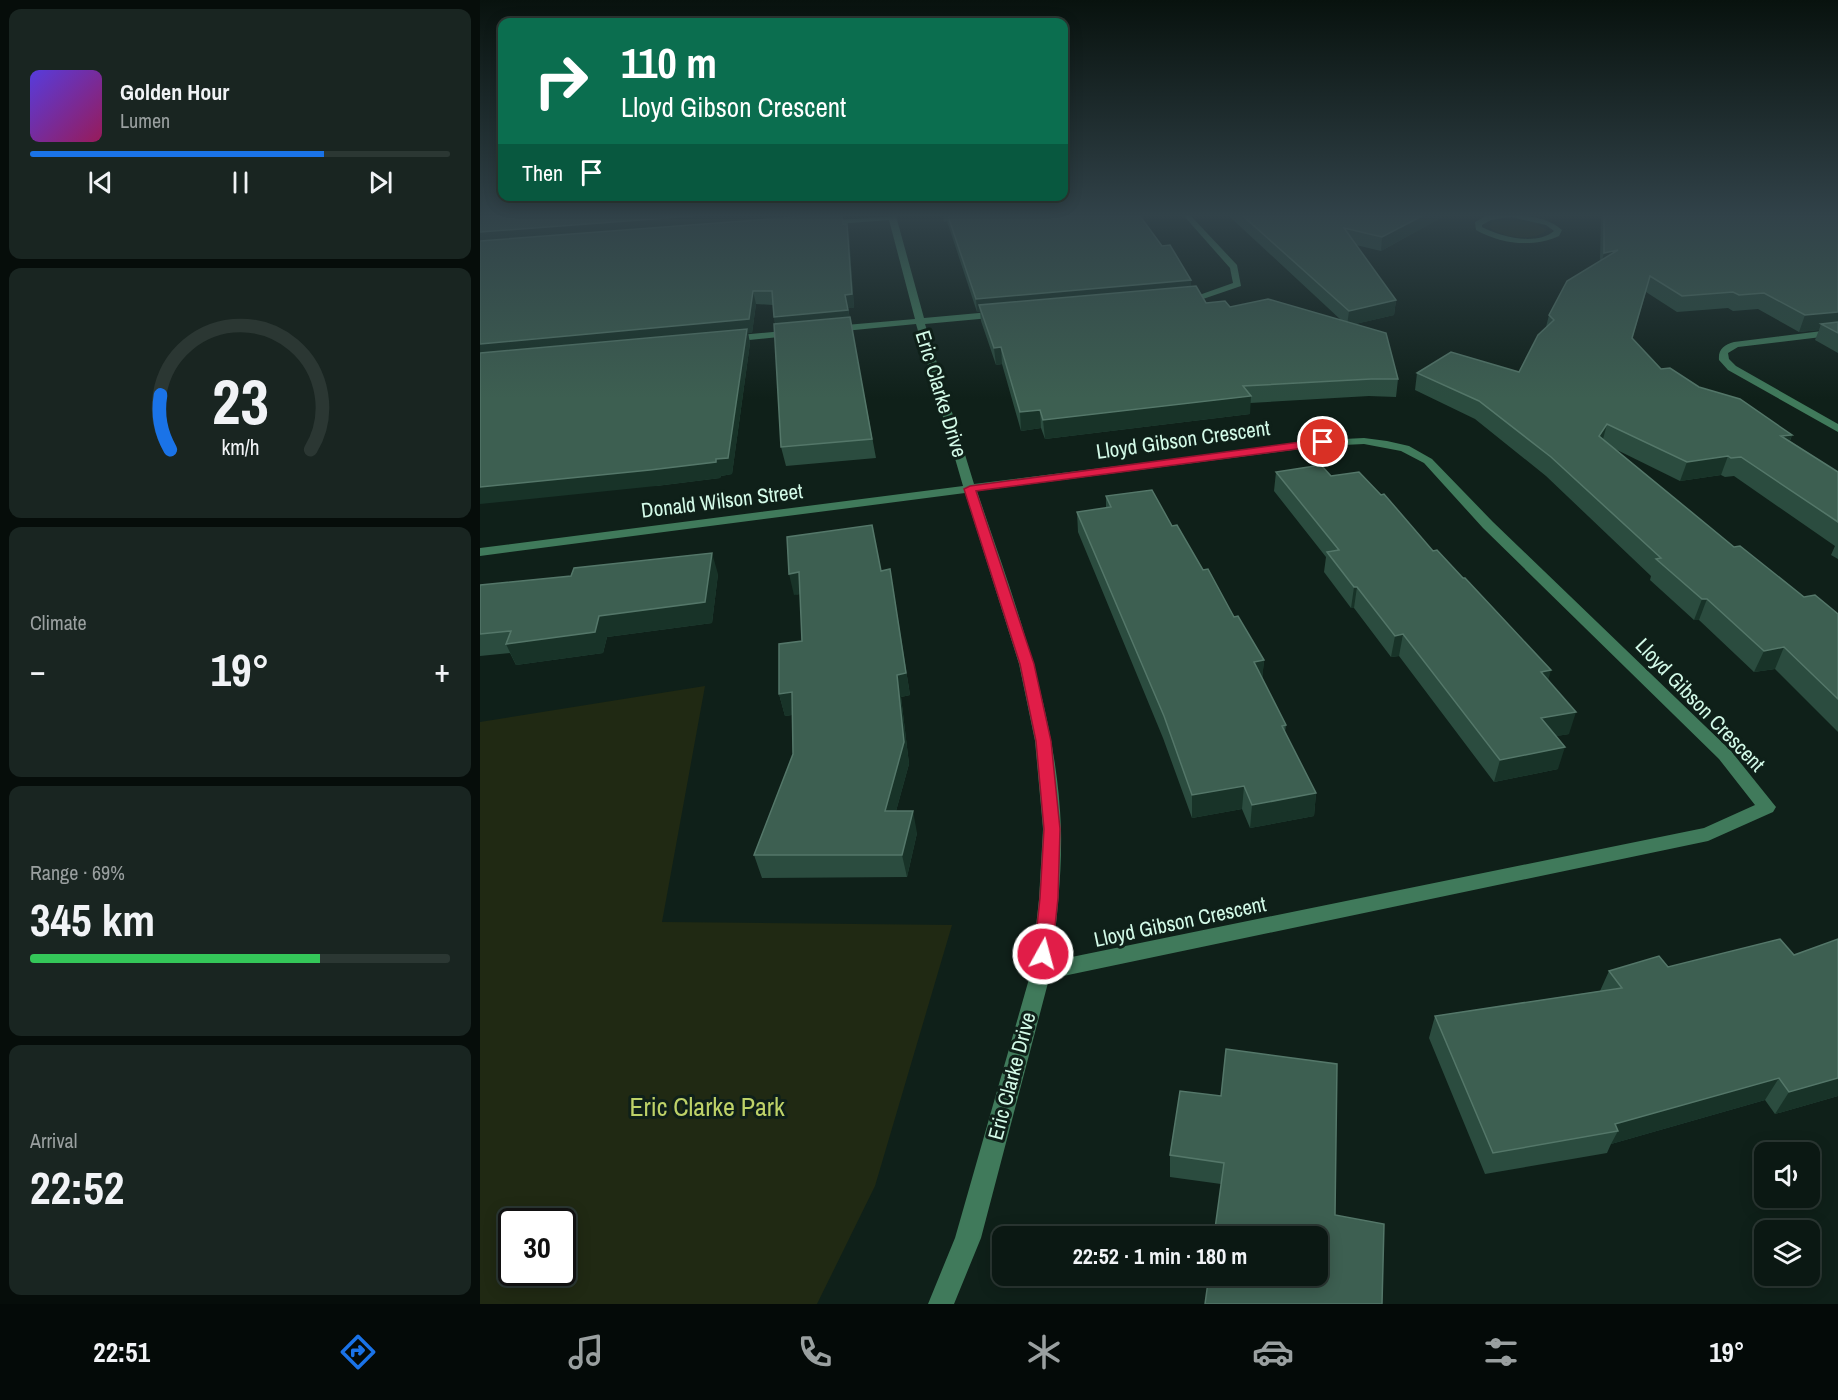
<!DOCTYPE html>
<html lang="en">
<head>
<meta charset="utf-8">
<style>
  :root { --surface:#0b1813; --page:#192521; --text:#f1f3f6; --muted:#9aa0a0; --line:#2b3733; --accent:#1a73e8 }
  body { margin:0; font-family:"Archivo Narrow",sans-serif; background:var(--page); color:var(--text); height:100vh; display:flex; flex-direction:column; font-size:22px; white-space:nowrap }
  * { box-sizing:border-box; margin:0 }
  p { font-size:20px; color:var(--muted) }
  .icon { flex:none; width:33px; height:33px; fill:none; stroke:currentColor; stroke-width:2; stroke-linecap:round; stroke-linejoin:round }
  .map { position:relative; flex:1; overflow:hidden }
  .details { display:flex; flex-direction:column; gap:9px; padding:9px; background:#060d0a; width:480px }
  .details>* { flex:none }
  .guide { position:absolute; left:18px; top:18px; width:570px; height:183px; border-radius:12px; box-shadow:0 3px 15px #0003,0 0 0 2px var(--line); background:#0b6e4f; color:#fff; overflow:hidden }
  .buttons { position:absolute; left:1274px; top:1142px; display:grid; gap:12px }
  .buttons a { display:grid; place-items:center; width:66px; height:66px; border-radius:12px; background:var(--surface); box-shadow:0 3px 15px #0003,0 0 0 2px var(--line); font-size:30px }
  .speed { position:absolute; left:18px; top:1208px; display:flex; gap:12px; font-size:30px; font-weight:700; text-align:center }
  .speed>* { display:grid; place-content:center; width:78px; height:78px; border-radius:50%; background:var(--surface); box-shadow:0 3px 15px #0003,0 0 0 2px var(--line); line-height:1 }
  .speed .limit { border:3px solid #111; border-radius:9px; background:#fff; color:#111 }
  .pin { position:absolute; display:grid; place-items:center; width:51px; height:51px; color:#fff; margin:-26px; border:3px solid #fff; border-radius:50%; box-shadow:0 2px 6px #0007 }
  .me { position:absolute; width:66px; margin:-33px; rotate:7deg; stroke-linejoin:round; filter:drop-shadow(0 0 4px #0008) }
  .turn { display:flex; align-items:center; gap:21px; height:126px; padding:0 24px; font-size:27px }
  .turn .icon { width:78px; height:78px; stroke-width:2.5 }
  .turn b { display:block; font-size:42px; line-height:51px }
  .then { display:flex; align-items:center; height:57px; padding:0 24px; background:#0003; gap:12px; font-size:22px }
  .big { font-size:45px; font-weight:700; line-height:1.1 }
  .details .card { flex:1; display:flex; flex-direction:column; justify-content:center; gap:9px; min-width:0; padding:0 21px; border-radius:12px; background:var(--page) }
  .details .dial { align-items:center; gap:0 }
  .dial svg { height:156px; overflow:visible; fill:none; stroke:var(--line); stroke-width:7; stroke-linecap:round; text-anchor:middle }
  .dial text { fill:var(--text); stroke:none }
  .song { display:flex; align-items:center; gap:18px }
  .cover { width:72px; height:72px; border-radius:9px; background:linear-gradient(135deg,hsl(250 70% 55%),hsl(330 70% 35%)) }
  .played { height:6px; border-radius:3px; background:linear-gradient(90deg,var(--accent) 70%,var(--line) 70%) }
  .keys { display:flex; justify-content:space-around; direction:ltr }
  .heat { display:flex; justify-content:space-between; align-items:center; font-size:33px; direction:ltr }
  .charge { height:9px; border-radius:4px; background:linear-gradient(90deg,#34c759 69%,var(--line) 0) }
  .trip { position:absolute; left:512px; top:1226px; width:336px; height:60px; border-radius:12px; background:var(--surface); box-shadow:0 3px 15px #0003,0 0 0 2px var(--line); font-weight:700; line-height:60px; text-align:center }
  .menu { display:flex; height:96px; justify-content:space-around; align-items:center; background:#040a08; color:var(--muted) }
  .menu .icon { width:42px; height:42px }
  .menu .current { color:var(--accent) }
  .menu b { font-size:27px; color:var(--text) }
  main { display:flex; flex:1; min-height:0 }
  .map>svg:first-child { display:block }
  .green { fill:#202913; fill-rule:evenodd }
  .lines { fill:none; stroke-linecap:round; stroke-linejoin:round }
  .minor { fill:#407a5b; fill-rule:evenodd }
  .wall { fill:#2b4c3f }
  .shaded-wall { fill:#183328 }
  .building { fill:#3d5f51; stroke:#547769; stroke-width:1.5 }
  .route { fill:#e11d48; stroke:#92132f; stroke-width:1.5 }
  .labels { text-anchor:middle; stroke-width:6; stroke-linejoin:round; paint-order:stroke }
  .street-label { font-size:21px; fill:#d3fae8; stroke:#0f2019 }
  .near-park-label { font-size:26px; fill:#bed268; stroke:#0f2019 }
</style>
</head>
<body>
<main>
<section class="details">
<div class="card">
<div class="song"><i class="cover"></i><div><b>Golden Hour</b><p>Lumen</p></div></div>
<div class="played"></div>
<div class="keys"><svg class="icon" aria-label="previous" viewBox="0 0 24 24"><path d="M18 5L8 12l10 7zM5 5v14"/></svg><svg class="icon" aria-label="pause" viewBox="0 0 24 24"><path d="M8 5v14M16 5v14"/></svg><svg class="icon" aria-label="next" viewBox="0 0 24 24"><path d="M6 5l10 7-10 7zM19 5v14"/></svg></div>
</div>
<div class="card dial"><svg viewBox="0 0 100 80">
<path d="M14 69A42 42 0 1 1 86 69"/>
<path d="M14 69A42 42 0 0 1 9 41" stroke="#1a73e8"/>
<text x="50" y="56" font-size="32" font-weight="700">23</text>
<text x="50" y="72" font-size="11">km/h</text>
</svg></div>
<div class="card"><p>Climate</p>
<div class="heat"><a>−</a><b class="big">19°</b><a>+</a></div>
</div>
<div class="card"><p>Range · 69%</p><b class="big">345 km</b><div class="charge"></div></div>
<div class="card"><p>Arrival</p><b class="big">22:52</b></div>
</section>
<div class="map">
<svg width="1358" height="1304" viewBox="0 0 1358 1304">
  <rect width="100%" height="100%" fill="#0f2019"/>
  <!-- green -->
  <g class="green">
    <path d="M1026,220L1053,222L1067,230C1054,242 1022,238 1009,227L1012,222Z"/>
    <path d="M225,686L182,922L472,925L395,1186L337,1304H0V722ZM32,1221H82V1272H32Z"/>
  </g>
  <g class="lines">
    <!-- minor -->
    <g class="minor">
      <path d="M416,216L444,318L521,311L525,314L521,317L445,324L494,484L843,440L884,438L907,441L929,446L952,459L1013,522L1251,751L1296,807L1293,812L1228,841L569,979L501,1238L474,1304H448L475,1238L551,972L559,899L563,829L555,741L539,664L485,493L0,556V548L483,486L436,324L354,332L349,329L354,326L435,319L409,220L344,225L340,223L344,221ZM884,444L921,451L944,463L1003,528L1239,759L1275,805L1224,828L572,961C577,917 582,873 581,829C577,712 534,601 497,491L843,446Z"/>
      <polygon points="704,216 711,216 757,265 761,286 723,299 700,300 700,296 722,294 753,283 750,268"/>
      <path d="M1006,216C1031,216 1062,212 1082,230L1079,236C1052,248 1021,244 996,230L995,222ZM1031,217L1066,225L1074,231C1056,246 1021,237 1002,227V225L1011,220Z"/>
      <path d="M1358,329V335L1258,347L1248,353L1249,359L1256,366L1358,424V432L1248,370L1239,360C1238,349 1244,345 1254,342Z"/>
      <polygon points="315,330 318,331 318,335 249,342 244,339 249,336"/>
    </g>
  </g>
  <!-- wall -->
  <g class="wall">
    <polygon points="0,216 362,216 363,224 369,235 374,308 368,308 396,458 306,466 301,447 295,324 293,305 276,304 272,333 268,333 270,343 252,474 241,476 240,478 176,486"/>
    <polygon points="463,216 660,216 711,287 726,303 750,307 861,320 749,216 964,216 901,251 876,245 916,300 914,315 875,324 918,379 916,397 889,396 770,403 770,414 565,439 561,428 541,431 522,364 516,365 501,321 500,312 497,312 467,221 464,222"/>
    <polygon points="1121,216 1358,216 1358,353 1335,340 1339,330 1319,332 1278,309 1253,311 1248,308 1197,312 1166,292 1152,339 1181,369 1219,387 1312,435 1310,441 1358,472 1358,559 1351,555 1355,546 1254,476 1245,477 1241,475 1200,481 1135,449 1254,547 1324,597 1358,614 1358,732 1295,669 1274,672 1219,620 1214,620 1170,580 1171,576 1066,476 995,419 935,390 937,373 1039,372 1066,327 1069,315 1120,261"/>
    <polygon points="796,472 851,476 953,551 1068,680 1089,734 1076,736 1078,769 1014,782 919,656 911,657 874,608 871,608 844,572 846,557 794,491"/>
    <polygon points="626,496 692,526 723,570 784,660 782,679 806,725 805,732 836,793 834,816 770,828 762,809 712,818 683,738 598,532 597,512 626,508"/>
    <polygon points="410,569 430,695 421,697 429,764 416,811 437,833 427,877 282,878 274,855 313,754 312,715 305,716 299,694 322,641 320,594 314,595 401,571"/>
    <polygon points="238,574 232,623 127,637 123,653 36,665 30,653 0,656 0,585"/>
    <polygon points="1358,939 1358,1096 1295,1114 1285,1100 1131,1144 1127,1153 1005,1174 949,1038 955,1016 1120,991 1129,971 1188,967 1314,955"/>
    <polygon points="700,1091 855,1215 741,1184 690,1177 690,1155"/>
  </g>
  <!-- shaded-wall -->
  <g class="shaded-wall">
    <polygon points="213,216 362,216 0,245 0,232"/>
    <polygon points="942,216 964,216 901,251 902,237"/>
    <polygon points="367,224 369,235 374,308 368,308 365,295"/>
    <polygon points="1138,250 1120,268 1124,253"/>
    <polygon points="711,280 711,293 499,305 500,312 497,312 496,299"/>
    <polygon points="273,291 276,304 272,333 268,333 270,343 252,474 241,476 240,478 176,486 0,504 0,344"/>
    <polygon points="916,300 914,315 867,326 869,311"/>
    <polygon points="368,310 371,324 297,330 294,317"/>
    <polygon points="1358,312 1358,327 1341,324 1339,330 1319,332 1325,315"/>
    <polygon points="521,347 522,364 516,365 514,348"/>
    <polygon points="771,396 770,414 565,439 563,420"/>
    <polygon points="560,410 561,428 541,431 540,412"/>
    <polygon points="1127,424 1122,443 1119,436"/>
    <polygon points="1312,435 1305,453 1301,436"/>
    <polygon points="1248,456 1241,475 1200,481 1207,462"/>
    <polygon points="232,553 238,574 232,623 127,637 123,653 36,665 26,644 119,616"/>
    <polygon points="410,569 430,695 421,697 429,764 410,833 405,811"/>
    <polygon points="319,572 324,593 314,595 309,574"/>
    <polygon points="874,587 877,587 874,608 871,608"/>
    <polygon points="1222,599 1227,599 1219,620 1214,620"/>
    <polygon points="923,634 919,656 911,657 915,636"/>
    <polygon points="1304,647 1295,669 1274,672 1284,651"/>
    <polygon points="784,660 782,682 774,662"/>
    <polygon points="1071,670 1065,692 1061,672"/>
    <polygon points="312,692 318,714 305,716 299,694"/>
    <polygon points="1096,712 1089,734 1055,740 1061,718"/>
    <polygon points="1085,747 1078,769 1014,782 1020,760"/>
    <polygon points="764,786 762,809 712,818 712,795"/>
    <polygon points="836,793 834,816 770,828 772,805"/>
    <polygon points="433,811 437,833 427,877 422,855"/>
    <polygon points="1299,1078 1285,1100 1131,1144 1138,1131 1135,1124"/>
    <polygon points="1358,1078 1358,1096 1295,1114 1309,1092"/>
  </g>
  <!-- building -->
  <g class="building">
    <polygon points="0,216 213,216 0,232"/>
    <polygon points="329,216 362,216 363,224 367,224 372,294 365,295 368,310 294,317 292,291 273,291 269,319 0,344 0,241"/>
    <polygon points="468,216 660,216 682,246 690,245 711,280 496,299"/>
    <polygon points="763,216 942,216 902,237 864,228 916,300 869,311"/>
    <polygon points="1124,216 1358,216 1358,312 1325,315 1284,293 1259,295 1253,292 1202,296 1170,276 1152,338 1181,369 1190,368 1219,387 1260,399 1312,435 1301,436 1358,472 1358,522 1261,457 1251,458 1248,456 1207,462 1127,424 1119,436 1254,547 1260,546 1324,597 1335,595 1358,614 1358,699 1304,647 1284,651 1227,599 1222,599 1176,559 1181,558 1071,457 999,401 937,373 971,352 1039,372 1058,335 1074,320 1069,315 1087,281 1138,250 1124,253"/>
    <polygon points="716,286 726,303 745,301 750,307 788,299 906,333 918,379 891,379 763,386 771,396 563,420 560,410 540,412 521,347 514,348 499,305"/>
    <polygon points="370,317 392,439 301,447 294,324"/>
    <polygon points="1358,322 1358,333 1341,324"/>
    <polygon points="267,329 248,458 236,459 236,462 170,470 0,487 0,353"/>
    <polygon points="841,465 851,476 879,472 901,495 904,494 953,551 957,550 983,578 985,578 1071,670 1061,672 1096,712 1061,718 1085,747 1020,760 923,634 915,636 877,587 874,587 847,552 859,550 796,472"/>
    <polygon points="672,490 692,526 697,525 723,570 728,569 754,617 758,616 784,660 774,662 806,725 802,726 836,793 772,805 764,786 712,795 684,716 597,512 631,507 626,496"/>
    <polygon points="392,525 401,571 410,569 426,673 417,675 424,742 405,811 433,811 422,855 274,855 313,754 312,692 299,694 299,644 322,641 319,572 309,574 307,537"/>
    <polygon points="232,553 225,602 119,616 115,632 26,644 31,631 0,634 0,585 91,576 94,568"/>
    <polygon points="1300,939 1314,955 1358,939 1358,1078 1309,1092 1299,1078 1135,1124 1138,1131 1013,1153 955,1016 1142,988 1129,971 1179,956 1188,967"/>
    <polygon points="746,1049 857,1064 855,1215 904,1224 902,1304 725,1304 729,1275 837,1275 837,1236 734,1236 744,1163 690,1155 700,1091 741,1096"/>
  </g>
  <!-- sky -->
  <linearGradient id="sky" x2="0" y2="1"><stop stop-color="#08120e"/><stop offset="0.54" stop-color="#314249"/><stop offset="1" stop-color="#314249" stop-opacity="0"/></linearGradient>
  <rect width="1358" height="399" fill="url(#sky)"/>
  <!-- route -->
  <polygon class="route" points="843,439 848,442 847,445 496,491 554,664 571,741 580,829 578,898 572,954 569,959 563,961 556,959 554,954 560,898 564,829 556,741 540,664 484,489 490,486"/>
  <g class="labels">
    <!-- street labels -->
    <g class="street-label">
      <text transform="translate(461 394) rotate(73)" y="7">Eric Clarke Drive</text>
      <text transform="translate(703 440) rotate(-8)" y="7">Lloyd Gibson Crescent</text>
      <text transform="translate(242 501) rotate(-7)" y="7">Donald Wilson Street</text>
      <text transform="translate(1220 705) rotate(46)" y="7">Lloyd Gibson Crescent</text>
      <text transform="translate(700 922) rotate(-12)" y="7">Lloyd Gibson Crescent</text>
      <text transform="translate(532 1076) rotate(-75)" y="7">Eric Clarke Drive</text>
    </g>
    <!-- near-park labels -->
    <g class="near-park-label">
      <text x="227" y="1116">Eric Clarke Park</text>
    </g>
  </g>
</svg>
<div class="buttons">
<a><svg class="icon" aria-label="sound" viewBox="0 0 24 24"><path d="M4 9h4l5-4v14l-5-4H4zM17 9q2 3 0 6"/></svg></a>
<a><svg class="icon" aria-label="layers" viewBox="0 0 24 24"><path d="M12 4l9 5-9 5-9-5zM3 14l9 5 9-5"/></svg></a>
</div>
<div class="speed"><div class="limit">30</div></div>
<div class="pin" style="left:843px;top:442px;background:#d93025"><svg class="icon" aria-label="arrive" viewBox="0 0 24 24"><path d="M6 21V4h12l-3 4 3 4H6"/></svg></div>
<svg class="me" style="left:563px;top:954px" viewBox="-20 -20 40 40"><circle r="17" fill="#e11d48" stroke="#fff" stroke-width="3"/><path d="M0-11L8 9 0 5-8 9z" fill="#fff"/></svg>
<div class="trip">22:52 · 1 min · 180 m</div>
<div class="guide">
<div class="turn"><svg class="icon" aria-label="right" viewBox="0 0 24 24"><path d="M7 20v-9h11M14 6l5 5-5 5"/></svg><div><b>110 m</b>Lloyd Gibson Crescent</div></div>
<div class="then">Then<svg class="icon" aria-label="arrive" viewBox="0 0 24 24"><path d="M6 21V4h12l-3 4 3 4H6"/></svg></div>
</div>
</div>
</main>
<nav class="menu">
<b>22:51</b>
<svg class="icon current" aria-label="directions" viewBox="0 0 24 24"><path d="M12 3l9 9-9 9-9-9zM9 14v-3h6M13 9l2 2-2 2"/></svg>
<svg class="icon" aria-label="music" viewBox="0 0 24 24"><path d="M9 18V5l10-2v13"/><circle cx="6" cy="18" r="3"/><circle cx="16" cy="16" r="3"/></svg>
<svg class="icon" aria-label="phone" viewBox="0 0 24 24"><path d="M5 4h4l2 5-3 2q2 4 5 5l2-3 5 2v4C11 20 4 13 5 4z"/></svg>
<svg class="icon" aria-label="climate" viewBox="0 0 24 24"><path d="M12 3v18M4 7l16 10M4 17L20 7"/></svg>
<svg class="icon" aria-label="car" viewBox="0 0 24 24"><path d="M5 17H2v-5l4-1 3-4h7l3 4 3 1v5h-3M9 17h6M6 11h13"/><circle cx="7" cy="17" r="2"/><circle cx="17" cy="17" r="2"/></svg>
<svg class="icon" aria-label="filters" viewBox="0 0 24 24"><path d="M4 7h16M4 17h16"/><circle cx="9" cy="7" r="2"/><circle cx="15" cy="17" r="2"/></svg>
<b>19°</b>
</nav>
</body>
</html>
